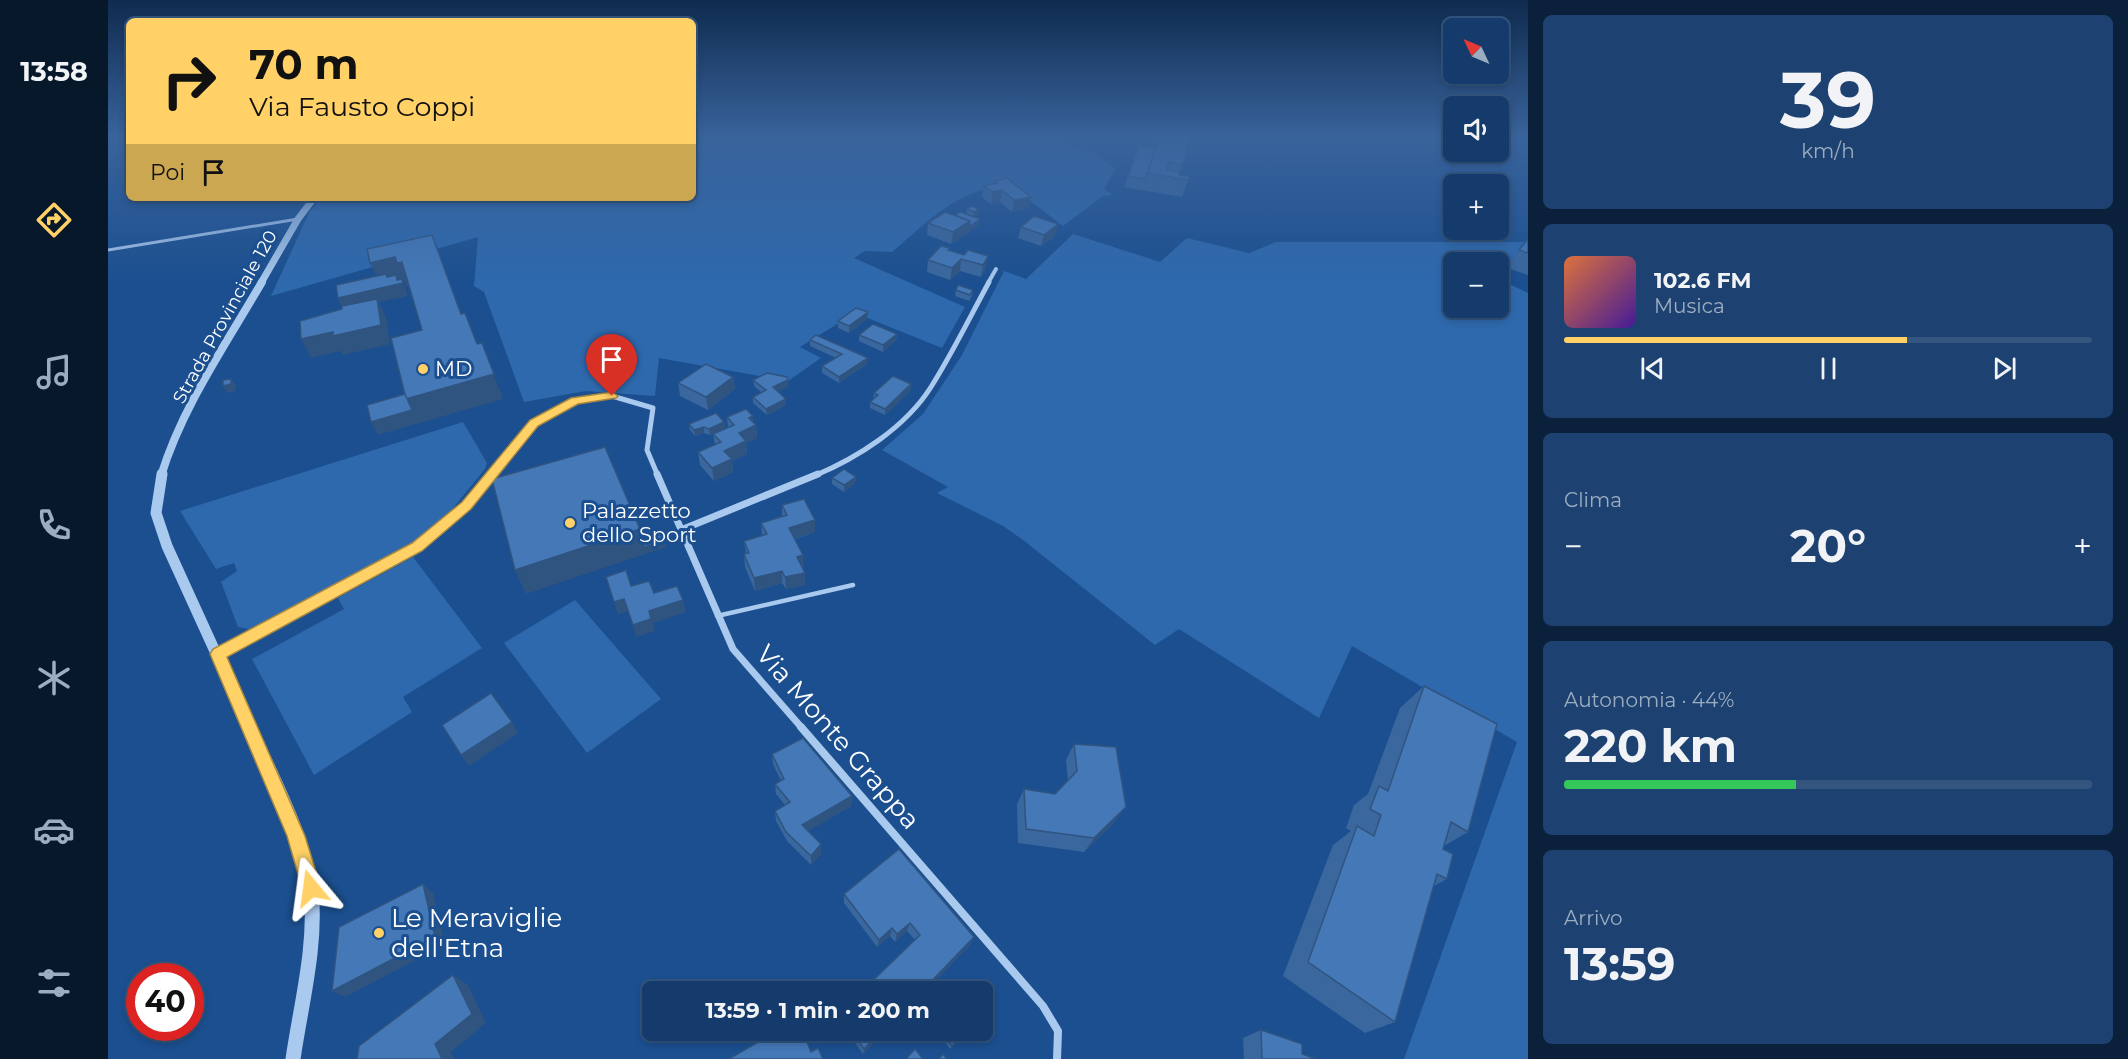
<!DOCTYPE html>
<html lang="it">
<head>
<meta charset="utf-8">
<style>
  :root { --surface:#143b6b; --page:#1d4271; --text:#f1f3f6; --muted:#9dadc1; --line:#33557e; --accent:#ffd166 }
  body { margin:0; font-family:Montserrat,sans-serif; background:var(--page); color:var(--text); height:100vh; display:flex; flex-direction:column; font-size:22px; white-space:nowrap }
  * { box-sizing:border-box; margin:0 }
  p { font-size:20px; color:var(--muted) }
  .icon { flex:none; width:33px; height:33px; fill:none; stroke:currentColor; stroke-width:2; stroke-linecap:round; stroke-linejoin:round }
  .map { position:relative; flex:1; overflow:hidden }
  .side { display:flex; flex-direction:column; gap:15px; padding:15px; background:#0b203b; width:600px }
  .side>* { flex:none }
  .hud { position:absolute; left:18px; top:18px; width:570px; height:183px; border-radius:9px; box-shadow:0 3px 9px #0003,0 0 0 2px var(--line); background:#ffd166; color:#111; overflow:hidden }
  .needle { width:39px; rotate:314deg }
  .buttons { position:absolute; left:1335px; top:18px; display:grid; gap:12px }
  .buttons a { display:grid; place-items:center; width:66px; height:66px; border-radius:9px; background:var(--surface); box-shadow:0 3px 9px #0003,0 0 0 2px var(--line); font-size:30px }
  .speed { position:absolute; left:18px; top:963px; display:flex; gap:12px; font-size:30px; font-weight:700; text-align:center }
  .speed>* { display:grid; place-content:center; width:78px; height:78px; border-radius:50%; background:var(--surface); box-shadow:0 3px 9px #0003,0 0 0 2px var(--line); line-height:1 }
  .speed .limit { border:9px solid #d22; background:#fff; color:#111 }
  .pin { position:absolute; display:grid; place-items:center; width:51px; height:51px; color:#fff; margin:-62px -26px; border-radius:50% 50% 50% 0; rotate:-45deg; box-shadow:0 0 6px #0007 }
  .pin .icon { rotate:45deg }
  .me { position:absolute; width:66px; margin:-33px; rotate:344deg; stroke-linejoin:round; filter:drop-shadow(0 0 4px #0008) }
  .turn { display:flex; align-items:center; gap:21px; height:126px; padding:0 24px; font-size:27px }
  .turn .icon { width:78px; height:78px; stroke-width:2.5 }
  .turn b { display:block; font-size:42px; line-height:51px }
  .then { display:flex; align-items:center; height:57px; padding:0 24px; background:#0003; gap:12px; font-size:22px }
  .big { font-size:45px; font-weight:700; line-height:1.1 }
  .side .card { flex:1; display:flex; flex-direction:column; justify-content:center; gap:9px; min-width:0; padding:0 21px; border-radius:9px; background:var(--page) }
  .side .dial { align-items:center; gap:0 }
  .dial b { font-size:78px; line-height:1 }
  .song { display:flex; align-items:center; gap:18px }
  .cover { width:72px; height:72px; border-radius:9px; background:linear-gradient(135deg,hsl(20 70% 55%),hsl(260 70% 35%)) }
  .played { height:6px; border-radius:3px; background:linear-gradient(90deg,var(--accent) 65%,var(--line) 65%) }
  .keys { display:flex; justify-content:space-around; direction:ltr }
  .heat { display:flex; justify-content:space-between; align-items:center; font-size:33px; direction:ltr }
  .charge { height:9px; border-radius:4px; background:linear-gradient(90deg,#34c759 44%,var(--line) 0) }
  .trip { position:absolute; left:534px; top:981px; width:351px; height:60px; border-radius:9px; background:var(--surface); box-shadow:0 3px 9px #0003,0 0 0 2px var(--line); font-weight:700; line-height:60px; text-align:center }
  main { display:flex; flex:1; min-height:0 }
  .menu { display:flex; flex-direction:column; width:108px; justify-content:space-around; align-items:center; background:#08182b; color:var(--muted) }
  .menu .icon { width:42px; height:42px }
  .menu .selected { color:var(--accent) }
  .menu b { font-size:27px; color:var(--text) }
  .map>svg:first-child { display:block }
  .green { fill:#2e69ad; fill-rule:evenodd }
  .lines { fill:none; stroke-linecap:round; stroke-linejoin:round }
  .service-far1 { stroke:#a9c9ee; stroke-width:3 }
  .service { stroke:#a9c9ee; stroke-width:4.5 }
  .minor-far3 { stroke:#a9c9ee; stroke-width:4 }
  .minor-far2 { stroke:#a9c9ee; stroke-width:5 }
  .minor-far1 { stroke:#a9c9ee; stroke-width:7 }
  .minor { stroke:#a9c9ee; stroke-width:8 }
  .tertiary-far3 { stroke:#a9c9ee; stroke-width:7 }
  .tertiary-far2 { stroke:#a9c9ee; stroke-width:8 }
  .tertiary-far1 { stroke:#a9c9ee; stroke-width:11 }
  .tertiary { stroke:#a9c9ee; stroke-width:15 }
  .wall { fill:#3a679d }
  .shaded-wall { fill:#305480 }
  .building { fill:#4478b7; stroke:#305480; stroke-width:1.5 }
  .route { fill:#ffd166; stroke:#a68842; stroke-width:1.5 }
  .poi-dot { fill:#ffd166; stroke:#1b4f8f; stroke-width:2 }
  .labels { text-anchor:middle; stroke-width:6; stroke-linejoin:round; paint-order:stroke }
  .far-street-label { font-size:18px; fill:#fff; stroke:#1b4f8f }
  .poi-label { font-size:21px; fill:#fff; stroke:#1b4f8f; text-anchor:start }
  .near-street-label { font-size:26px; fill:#fff; stroke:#1b4f8f }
  .near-poi-label { font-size:26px; fill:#fff; stroke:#1b4f8f; text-anchor:start }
</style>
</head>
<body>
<main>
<nav class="menu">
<b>13:58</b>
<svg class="icon selected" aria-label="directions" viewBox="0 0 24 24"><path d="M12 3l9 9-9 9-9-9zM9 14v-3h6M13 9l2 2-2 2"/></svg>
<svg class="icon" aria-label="music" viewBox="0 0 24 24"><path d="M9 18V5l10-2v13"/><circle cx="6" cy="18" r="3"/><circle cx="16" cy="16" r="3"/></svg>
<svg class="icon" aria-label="phone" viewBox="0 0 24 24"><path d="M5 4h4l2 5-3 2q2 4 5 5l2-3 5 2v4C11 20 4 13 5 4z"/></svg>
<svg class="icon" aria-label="climate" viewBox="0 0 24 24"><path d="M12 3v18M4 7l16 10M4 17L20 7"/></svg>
<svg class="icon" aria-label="car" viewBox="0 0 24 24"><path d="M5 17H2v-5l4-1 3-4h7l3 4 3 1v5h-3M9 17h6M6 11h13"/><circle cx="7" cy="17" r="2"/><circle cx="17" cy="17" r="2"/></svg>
<svg class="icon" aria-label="filters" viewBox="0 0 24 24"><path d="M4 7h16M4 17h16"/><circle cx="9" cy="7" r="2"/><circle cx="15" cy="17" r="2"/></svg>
</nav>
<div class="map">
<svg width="1420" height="1059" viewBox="0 0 1420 1059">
  <rect width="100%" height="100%" fill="#1b4f8f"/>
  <!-- green -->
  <g class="green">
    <path d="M585,136H955L952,144C977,149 988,151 1007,169L996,189L1005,195L995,196L955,226L900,184C846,192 823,219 784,252L757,251L746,258L857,307L834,348L747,313L692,347L713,358L680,381L551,358L547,396L478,391L416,402L376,292L366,286L370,237L163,296L201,213L213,198H585Z"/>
    <path d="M965,234L1052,262L1079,238L1141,253L1168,242H1420L1399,268L1401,284L1420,293V1059H1296L1409,742L1244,646L1211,718L1071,629L1047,645L915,540L895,526L829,493L840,487L774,450L815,414L854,355L896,271L918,279ZM1346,262H1390V308H1346Z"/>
    <polygon points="355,422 379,463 377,469 341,513 321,531 301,545 141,629 130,627 113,582 129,571 126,563 108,569 72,511"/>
    <polygon points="305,557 374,648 295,697 304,712 206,775 144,659 236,609 230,598"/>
    <polygon points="467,600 553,699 479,753 396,643"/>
  </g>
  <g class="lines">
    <!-- service-far1 -->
    <polyline class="service-far1" points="0,250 190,219"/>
    <!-- service -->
    <polyline class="service" points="609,616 745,585"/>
    <!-- minor-far3 -->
    <polyline class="minor-far3" points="880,283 888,269"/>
    <!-- minor-far2 -->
    <g class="minor-far2">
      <polyline points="383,476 426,423 467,400 504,396 545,408 539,450 550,476"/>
      <path d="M706,476C749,458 797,428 823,387C844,354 862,317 881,282"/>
    </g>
    <!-- minor-far1 -->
    <g class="minor-far1">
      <polyline points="549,474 625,649 694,728"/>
      <polyline points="573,530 710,474"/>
      <polyline points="110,654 309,547 359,505 384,474"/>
    </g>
    <!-- minor -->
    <polyline class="minor" points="693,727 935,1006 950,1031 949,1059"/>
    <!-- tertiary-far3 -->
    <polyline class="tertiary-far3" points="153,283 190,219 206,198"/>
    <!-- tertiary-far2 -->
    <path class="tertiary-far2" d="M53,476C74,407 118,344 154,282"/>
    <!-- tertiary-far1 -->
    <polyline class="tertiary-far1" points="54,474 48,513 59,546 142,728"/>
    <!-- tertiary -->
    <path class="tertiary" d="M141,727C162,774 197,840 203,890C209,945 193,1004 185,1059"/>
  </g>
  <!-- wall -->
  <g class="wall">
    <polygon points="1031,146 1074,165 1071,175 1080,180 1074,197 1016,187"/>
    <polygon points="886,181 923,197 921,208 904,212 892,202 883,204 874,197 876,186 886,184"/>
    <polygon points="859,209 871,209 870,215 867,217 871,225 843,244 819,235 820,223 847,215 858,214"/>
    <polygon points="913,227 947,236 933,246 910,238"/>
    <polygon points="1420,239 1420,275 1399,268"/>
    <polygon points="841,250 856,255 878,268 873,277 852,271 842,280 819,272 820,260"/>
    <polygon points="848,290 865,290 864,296 861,301 847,296"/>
    <polygon points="759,319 741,333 730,328 730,321"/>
    <polygon points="789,334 788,340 775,352 751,341 751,335"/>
    <polygon points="702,340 759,364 731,383 714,373 714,366 728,358 702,346"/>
    <polygon points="625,377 627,389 600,410 572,396 570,383"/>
    <polygon points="645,380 680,387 670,391 678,399 678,405 659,415 645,403 645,397 654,393 646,386"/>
    <polygon points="803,384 802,391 777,415 762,408 762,402 765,399 766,393"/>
    <polygon points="619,417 646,423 648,425 649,438 638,443 639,454 624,461 625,472 606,481 592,465 590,452 607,445 605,434 620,428"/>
    <polygon points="616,422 617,429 602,435 596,433 587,436 582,430 581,424"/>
    <polygon points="748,477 747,483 736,492 724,484 724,478"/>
    <polygon points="674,505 707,520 707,532 687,539 696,567 694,568 697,585 678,589 674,583 647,591 637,567 636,554 638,554 636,541 654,536 653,523 674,516"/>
    <polygon points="1316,686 1360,832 1336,846 1335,849 1339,879 1326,886 1287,1022 1257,1033 1175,976 1225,845 1243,831 1238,828 1246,805 1260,794 1292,708"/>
    <polygon points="966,744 1007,821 976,852 910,843 909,804 916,789 947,794 960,781 958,760"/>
    <polygon points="664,754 744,796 743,806 700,831 713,844 713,854 703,865 679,841 668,821 667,811 677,805 668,794 667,784 673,781 665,764"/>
    <polygon points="736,894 866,937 862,945 825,983 753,992 807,940 799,931 787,942 782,936 769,947 736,903"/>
    <polygon points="738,1030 778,1030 755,1054"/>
    <polygon points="828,1030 859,1030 842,1049"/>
    <polygon points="1153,1030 1194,1054 1208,1059 1136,1059 1135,1038"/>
  </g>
  <!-- shaded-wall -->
  <g class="shaded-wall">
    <polygon points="894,190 892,202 883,204 885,192"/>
    <polygon points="923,197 921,208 904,212 906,200"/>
    <polygon points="871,209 870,215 865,218 866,212"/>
    <polygon points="872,219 871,225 843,244 845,232 862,221"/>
    <polygon points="950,224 947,236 933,246 936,235"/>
    <polygon points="880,256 878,268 873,277 875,265"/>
    <polygon points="287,257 294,262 304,286 299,287 296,281 295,281 300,296 271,302 278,317 282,344 235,355 233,351 203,358 193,339 236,311 230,298 273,286 262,263"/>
    <polygon points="853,259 852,271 842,280 844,268"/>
    <polygon points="760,312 759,319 741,333 741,326"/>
    <polygon points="789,334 788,340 775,352 775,345"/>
    <polygon points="374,343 395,399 270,435 263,422 298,399"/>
    <polygon points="760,358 759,364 731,383 731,377"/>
    <polygon points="625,377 627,389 600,410 598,397"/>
    <polygon points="123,379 128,385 127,391 119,393 115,386"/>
    <polygon points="680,380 680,387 665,394 665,387"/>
    <polygon points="803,384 802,391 777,415 777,409"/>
    <polygon points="678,399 678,405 659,415 658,409"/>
    <polygon points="645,416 646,426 648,425 649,438 638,443 639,454 624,461 625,472 606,481 604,468 641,418"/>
    <polygon points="616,422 617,429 602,435 601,429"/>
    <polygon points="596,427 596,433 587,436 586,430"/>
    <polygon points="748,477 747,483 736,492 736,485"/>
    <polygon points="707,520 707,532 682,540 681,528"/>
    <polygon points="532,529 536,547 557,541 558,547 418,594 407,570"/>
    <polygon points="695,555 696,567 689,570 689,557"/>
    <polygon points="674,571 674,583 647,591 646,578"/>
    <polygon points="697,573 697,585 678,589 677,577"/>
    <polygon points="516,599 520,611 510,615 506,602"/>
    <polygon points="575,600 578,612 545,623 547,631 528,637 525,625 541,611"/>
    <polygon points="404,722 410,733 361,766 353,755"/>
    <polygon points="744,796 743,806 694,835 694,825"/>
    <polygon points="1018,807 1007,821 976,852 986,838"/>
    <polygon points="713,844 713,854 703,865 703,856"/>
    <polygon points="315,884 325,893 337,945 237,997 224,991"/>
    <polygon points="802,923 799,931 787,942 789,934"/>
    <polygon points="784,928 782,936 769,947 771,940"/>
    <polygon points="866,937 862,945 816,992 813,992"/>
    <polygon points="345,975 360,985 378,1023 343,1052 346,1059 334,1059 327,1044"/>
    <polygon points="774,1030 778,1030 755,1054 756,1049"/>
  </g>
  <!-- building -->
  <g class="building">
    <polygon points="1052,136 1083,136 1074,165 1061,162 1059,170 1072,172 1071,175 1081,176 1080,180 1039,173"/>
    <polygon points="1031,146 1048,148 1037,179 1020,176"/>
    <polygon points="899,178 923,197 906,200 894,190 885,192 876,186 889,183 886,181"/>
    <polygon points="864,206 871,209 866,212 859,209"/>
    <polygon points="837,212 862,221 845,232 820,223"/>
    <polygon points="852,212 872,219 861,227 862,221 847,215"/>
    <polygon points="926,216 950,224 936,235 913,227"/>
    <polygon points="324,235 353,314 357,313 369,344 374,343 386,374 298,399 283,338 314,330 294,262 289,263 287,257 262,263 259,249"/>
    <polygon points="1420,239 1420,253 1411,250"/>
    <polygon points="833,246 842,248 840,250 856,255 860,250 880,256 875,265 853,259 844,268 820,260"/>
    <polygon points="278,274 279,277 288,275 289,280 294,279 295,283 230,298 228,285"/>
    <polygon points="850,285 865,290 862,295 848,290"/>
    <polygon points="269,299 273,325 225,336 225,332 193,339 192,321 234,309 234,306"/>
    <polygon points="748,308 760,312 741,326 730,321"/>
    <polygon points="765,324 789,334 775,345 751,335"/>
    <polygon points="708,335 760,358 731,377 714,366 734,354 702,340"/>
    <polygon points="598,364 625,377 598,397 570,383"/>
    <polygon points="659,373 679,377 680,380 665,387 678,399 658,409 645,397 658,390 645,380"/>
    <polygon points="785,376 803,384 777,409 762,402 770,395 766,393"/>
    <polygon points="123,379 123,384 115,386 115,380"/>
    <polygon points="297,394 304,410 263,422 259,405"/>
    <polygon points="638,409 645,416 641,418 648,425 631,433 638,441 616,451 624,459 604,468 590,452 613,442 605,434 626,425 619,417"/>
    <polygon points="608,413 616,422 601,429 596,427 586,430 581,424"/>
    <polygon points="497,447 532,529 407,570 384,479"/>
    <polygon points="736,469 748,477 736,485 724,478"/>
    <polygon points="696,499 707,520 681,528 695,555 689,557 697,573 677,577 674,571 646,578 636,554 641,553 636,541 659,534 653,523 679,515 674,505"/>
    <polygon points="552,529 557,541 536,547 533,535"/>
    <polygon points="518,570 523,586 541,581 546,593 569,586 575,600 541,611 543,619 525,625 516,599 506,602 498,577"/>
    <polygon points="1316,686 1389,724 1360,832 1343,822 1335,849 1345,854 1339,879 1329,874 1287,1022 1200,962 1249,826 1266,836 1273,815 1262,809 1271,786 1280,791"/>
    <polygon points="383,693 404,722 353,755 334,725"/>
    <polygon points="695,738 744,796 694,825 713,844 703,856 678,832 667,811 682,802 667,784 676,779 664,754"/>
    <polygon points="966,744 1008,747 1018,807 986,838 918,829 916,789 947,794 969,771"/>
    <polygon points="791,849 866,937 813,992 753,992 812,935 802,923 789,934 784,928 771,940 736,894"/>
    <polygon points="315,884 327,937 224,991 231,927"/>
    <polygon points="345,975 364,1014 327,1044 334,1059 249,1059 251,1046"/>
    <polygon points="824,982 832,992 815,992"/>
    <polygon points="651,1030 694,1030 703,1052 710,1048 715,1059 621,1059 654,1040"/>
    <polygon points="743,1030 774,1030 756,1049"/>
    <polygon points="832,1030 858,1030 844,1046"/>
    <polygon points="1153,1030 1194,1044 1194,1054 1208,1059 1154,1059"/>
    <polygon points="807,1049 815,1059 798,1059"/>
    <polygon points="835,1054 839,1059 831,1059"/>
  </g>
  <!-- sky -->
  <linearGradient id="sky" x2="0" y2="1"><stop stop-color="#0f2b4f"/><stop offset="0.48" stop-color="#39639b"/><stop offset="1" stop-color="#39639b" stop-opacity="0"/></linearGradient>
  <rect width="1420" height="284" fill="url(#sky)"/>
  <!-- route -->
  <polygon class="route" points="504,392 510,396 508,398 470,404 430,426 363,509 314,551 119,657 197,836 213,888 210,895 203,897 196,895 179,836 102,654 105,649 304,543 354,502 422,420 463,398"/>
  <!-- markers -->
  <g class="poi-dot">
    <circle cx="315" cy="369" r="6"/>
    <circle cx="462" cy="523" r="6"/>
    <circle cx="271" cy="933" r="6"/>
  </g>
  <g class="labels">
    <!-- far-street labels -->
    <g class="far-street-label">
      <text transform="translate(117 317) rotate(-61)" y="6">Strada Provinciale 120</text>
    </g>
    <!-- poi labels -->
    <g class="poi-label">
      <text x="327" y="376">MD</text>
      <text x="474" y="518">Palazzetto<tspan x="474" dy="24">dello Sport</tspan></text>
    </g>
    <!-- near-street labels -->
    <g class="near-street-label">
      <text transform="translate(730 737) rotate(49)" y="9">Via Monte Grappa</text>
    </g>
    <!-- near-poi labels -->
    <g class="near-poi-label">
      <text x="283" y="927">Le Meraviglie<tspan x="283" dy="30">dell'Etna</tspan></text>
    </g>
  </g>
</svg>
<div class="buttons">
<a><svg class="needle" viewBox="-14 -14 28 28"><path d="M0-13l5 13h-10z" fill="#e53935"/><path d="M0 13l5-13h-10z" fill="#9dadc1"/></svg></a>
<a><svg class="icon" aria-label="sound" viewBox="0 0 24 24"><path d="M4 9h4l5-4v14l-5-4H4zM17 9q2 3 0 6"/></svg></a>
<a>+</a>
<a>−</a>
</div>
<div class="speed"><div class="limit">40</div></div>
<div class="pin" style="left:504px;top:396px;background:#d93025"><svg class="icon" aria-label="arrive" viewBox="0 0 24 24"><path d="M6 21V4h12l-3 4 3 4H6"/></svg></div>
<svg class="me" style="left:203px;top:888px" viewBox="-20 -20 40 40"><path d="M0-17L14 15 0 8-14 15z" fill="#ffd166" stroke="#fff" stroke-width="4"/></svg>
<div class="trip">13:59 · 1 min · 200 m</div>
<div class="hud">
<div class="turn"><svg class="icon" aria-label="right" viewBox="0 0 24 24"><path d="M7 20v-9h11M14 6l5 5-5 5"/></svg><div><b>70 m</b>Via Fausto Coppi</div></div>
<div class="then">Poi<svg class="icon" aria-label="arrive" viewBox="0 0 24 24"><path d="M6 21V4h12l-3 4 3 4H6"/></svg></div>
</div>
</div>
<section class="side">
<div class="card dial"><b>39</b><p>km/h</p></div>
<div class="card">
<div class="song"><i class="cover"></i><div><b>102.6 FM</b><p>Musica</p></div></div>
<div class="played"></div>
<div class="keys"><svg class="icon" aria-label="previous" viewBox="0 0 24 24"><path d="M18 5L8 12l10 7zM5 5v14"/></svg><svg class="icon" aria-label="pause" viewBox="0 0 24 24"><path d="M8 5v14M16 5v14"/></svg><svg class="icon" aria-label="next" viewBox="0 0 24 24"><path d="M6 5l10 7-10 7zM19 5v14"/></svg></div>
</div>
<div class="card"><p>Clima</p>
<div class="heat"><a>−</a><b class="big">20°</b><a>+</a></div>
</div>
<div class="card"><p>Autonomia · 44%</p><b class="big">220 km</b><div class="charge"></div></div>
<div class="card"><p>Arrivo</p><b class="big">13:59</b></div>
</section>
</main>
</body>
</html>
